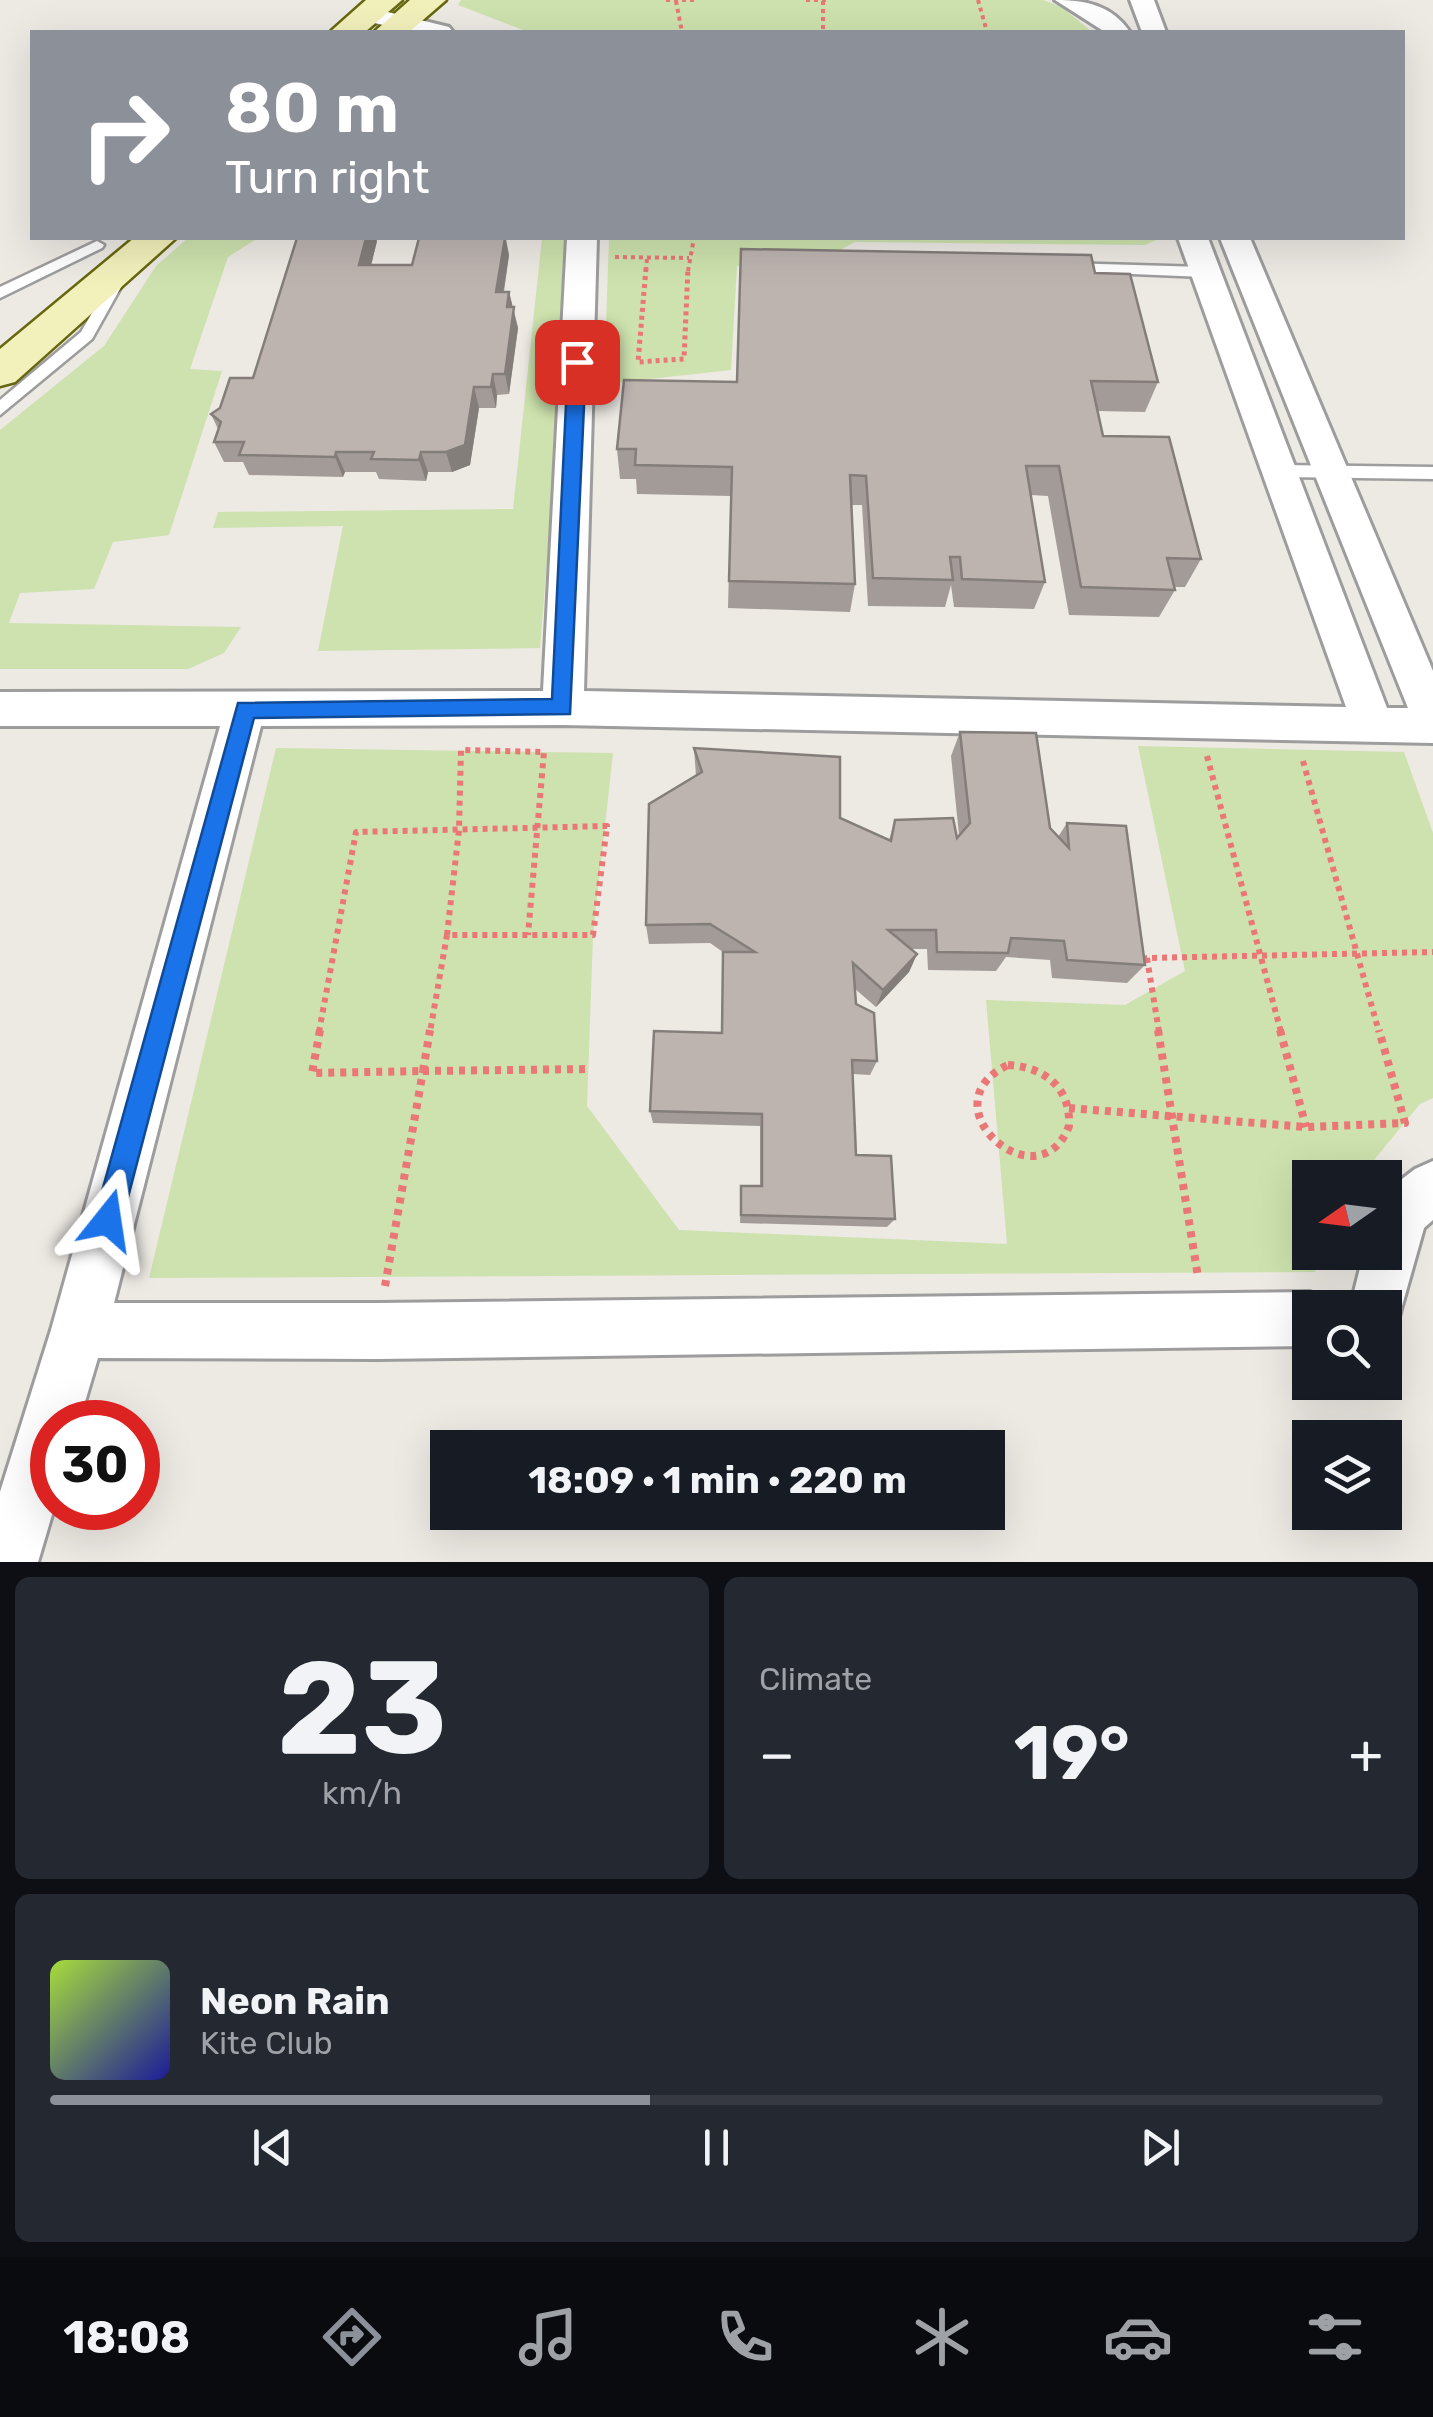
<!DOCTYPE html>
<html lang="en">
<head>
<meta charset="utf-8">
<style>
  :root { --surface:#171b24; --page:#242831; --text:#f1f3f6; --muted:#9ea1a6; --line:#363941; --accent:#8c9099 }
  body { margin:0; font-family:Rubik,sans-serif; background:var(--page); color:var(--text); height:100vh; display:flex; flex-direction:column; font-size:38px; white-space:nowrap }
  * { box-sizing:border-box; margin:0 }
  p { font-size:32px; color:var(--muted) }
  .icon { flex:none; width:55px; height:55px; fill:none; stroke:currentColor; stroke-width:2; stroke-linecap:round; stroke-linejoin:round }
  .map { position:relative; height:1562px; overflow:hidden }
  .drawer { display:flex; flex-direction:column; gap:15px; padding:15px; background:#0d0f14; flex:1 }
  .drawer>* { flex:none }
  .guide { position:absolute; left:30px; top:30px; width:1375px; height:210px; border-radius:0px; box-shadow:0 10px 40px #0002; background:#8c9099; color:#fff; overflow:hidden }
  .needle { width:65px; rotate:256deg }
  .tools { position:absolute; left:1292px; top:1160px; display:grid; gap:20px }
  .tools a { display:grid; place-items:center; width:110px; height:110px; border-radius:0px; background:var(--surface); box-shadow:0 10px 40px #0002; font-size:50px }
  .speed { position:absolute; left:30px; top:1400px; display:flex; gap:20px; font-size:50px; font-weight:700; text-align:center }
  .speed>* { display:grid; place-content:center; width:130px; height:130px; border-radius:50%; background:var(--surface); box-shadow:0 10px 40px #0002; line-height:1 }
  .speed .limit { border:15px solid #d22; background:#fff; color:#111 }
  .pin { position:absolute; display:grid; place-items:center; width:85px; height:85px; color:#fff; margin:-42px; border-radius:20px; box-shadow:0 5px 15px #0006 }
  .me { position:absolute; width:110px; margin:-55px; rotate:15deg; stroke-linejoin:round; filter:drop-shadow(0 0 8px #0008) }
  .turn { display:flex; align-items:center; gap:35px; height:210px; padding:0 30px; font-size:45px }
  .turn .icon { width:130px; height:130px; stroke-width:2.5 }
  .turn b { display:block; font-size:70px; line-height:85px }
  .big { font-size:75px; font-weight:700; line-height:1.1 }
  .drawer .card { flex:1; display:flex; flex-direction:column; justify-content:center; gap:15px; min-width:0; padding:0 35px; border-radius:15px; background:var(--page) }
  .drawer .dial { align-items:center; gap:0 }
  .dial b { font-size:130px; line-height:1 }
  .song { display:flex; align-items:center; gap:30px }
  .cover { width:120px; height:120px; border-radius:15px; background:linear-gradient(135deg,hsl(80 70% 55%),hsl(240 70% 35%)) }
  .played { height:10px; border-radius:5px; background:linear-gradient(90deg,var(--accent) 45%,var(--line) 45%) }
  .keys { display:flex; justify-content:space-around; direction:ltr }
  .heat { display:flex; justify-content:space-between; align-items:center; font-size:55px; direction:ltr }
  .drawer .tiles { flex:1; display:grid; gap:15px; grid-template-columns:1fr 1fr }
  .card:last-child { grid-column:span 2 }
  .trip { position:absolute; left:430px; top:1430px; width:575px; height:100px; border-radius:0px; background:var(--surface); box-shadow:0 10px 40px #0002; font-weight:700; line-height:100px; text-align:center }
  .tab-bar { display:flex; height:160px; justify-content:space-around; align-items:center; background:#090b0e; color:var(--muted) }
  .tab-bar .icon { width:70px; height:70px }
  .tab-bar .on { color:var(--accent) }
  .tab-bar b { font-size:45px; color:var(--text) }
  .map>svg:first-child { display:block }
  .grass { fill:#cde2ae }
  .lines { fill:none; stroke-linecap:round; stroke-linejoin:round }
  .lane-casing { stroke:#9d9d9d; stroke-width:5 }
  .street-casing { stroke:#9d9d9d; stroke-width:6 }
  .secondary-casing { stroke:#67670f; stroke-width:5 }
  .path-far3 { stroke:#eb7676; stroke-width:4; stroke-dasharray:4 4; stroke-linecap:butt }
  .path-far2 { stroke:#eb7676; stroke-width:5; stroke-dasharray:4 4; stroke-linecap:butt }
  .path-far1 { stroke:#eb7676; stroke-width:6; stroke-dasharray:5 5; stroke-linecap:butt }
  .path { stroke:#eb7676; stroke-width:8; stroke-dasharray:6 6; stroke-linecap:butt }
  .lane { fill:#fff; fill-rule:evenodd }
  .street { fill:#fff; fill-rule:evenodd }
  .secondary { fill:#f2f0bb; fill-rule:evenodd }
  .wall { fill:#a39b97 }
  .shaded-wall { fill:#847e7b }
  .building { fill:#bdb4b0; stroke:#847e7b; stroke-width:2.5 }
  .route { fill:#1a73e8; stroke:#114b97; stroke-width:2.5 }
</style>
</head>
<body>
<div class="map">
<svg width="1433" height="1562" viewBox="0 0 1433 1562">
  <rect width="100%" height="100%" fill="#ede9e3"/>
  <!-- grass -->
  <g class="grass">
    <polygon points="461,0 1043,0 1062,7 1092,32 528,32 458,5"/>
    <polygon points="188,238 258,238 228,257 190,369 222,371 169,535 113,542 94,589 20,593 9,623 241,627 224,653 188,669 0,669 0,430 104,346 156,266"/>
    <polygon points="542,238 573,238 540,648 318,651 343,526 213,528 218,512 513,509"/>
    <polygon points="609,238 1161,238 1145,245 855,242 822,260 737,266 731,370 604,384"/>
    <polygon points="1138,746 1404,752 1433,833 1433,1098 1420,1104 1360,1177 1310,1178 1310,1252 1323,1253 1315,1272 149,1278 276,748 613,753 593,935 587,1106 679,1230 1007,1244 986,1000 1125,1005 1185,971"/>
  </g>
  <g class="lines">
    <!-- lane casing -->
    <g class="lane-casing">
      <g id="lane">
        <polygon points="97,241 104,245 102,248 0,298 0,287"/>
        <polygon points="1066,263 1204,267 1211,272 1204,277 1061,271 1061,265"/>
        <polygon points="118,275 125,280 92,339 0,415 0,400 81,332 111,280"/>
        <polygon points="1282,465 1433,467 1433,479 1282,477 1274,471"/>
      </g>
    </g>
    <!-- street casing -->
    <g class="street-casing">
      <g id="street">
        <path d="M1055,0C1086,0 1111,5 1130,32H1105Z"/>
        <polygon points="1130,0 1154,0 1166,32 1142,32"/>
        <polygon points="367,7 449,27 453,32 412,32 358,19 355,14"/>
        <polygon points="567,238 597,238 584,691 1346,707 1178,238 1208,238 1387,708 1408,708 1220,238 1250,238 1433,671 1433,743 563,725 261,726 114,1303 378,1303 1310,1292 1329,1300 1333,1308 1310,1308 1310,1346 378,1359 98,1358 79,1422 52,1422 54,1508 38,1562 0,1562 0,1492 51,1330 220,726 0,726 0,692 543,691"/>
        <polygon points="1433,1161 1433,1220 1424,1228 1396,1327 1385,1332 1385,1308 1350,1308 1364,1252 1385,1252 1385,1192 1415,1169"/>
      </g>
    </g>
    <!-- secondary casing -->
    <g class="secondary-casing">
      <g id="secondary">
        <polygon points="366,0 402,0 365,32 330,32"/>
        <polygon points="410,0 446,0 409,32 374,32"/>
        <polygon points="134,238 176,238 15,382 0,386 0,349"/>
      </g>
    </g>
    <!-- path-far3 -->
    <g class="path-far3">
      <polyline points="666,0 694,0"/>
      <polyline points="806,0 827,0"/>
      <polyline points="978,0 987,32"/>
      <polyline points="676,1 682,32"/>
      <polyline points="823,1 823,32"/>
      <polyline points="615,257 689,258"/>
      <polyline points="646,271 647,258"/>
      <polyline points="688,271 694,238"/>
    </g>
    <!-- path-far2 -->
    <polyline class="path-far2" points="646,268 638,362 684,359 688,268"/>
    <!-- path-far1 -->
    <g class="path-far1">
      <polyline points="1207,756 1281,1032"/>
      <polyline points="1303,761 1379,1032"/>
      <polyline points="447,935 459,830 461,750 544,752 528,935"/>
      <polyline points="319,1032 356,832 607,826 593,935 447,935 430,1032"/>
      <polyline points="1159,1032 1147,958 1433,952"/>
    </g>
    <!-- path -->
    <g class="path">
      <polyline points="320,1030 312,1073 423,1071"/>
      <polyline points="1158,1030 1198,1277"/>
      <polyline points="1280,1030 1306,1127"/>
      <path d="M1008,1065C1044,1067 1071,1087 1069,1126C1039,1206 923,1105 1008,1065Z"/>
      <polyline points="423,1071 430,1030"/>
      <polyline points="423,1071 590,1069"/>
      <polyline points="1069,1108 1306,1127 1405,1123 1379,1030"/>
      <polyline points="385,1286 423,1071"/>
    </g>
    <!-- lane -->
    <use href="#lane" class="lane"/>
    <!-- street -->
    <use href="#street" class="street"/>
    <!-- secondary -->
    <use href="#secondary" class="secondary"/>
  </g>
  <!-- wall -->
  <g class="wall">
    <polygon points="419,238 506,238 509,255 504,292 509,292 518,328 509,394 497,395 496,408 479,408 470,465 452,472 428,472 426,481 379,479 376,472 345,472 343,477 249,475 243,462 224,462 214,442 218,429 211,414 220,408 253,378 377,241 371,265 412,265"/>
    <polygon points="1095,273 1158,382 1145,412 1098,411 1103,436 1201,559 1185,587 1174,587 1175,590 1159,617 1069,615 1048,496 1031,495 1045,582 1034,609 954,607 951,585 945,607 868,606 862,505 851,505 855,584 850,612 728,608 731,496 637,494 636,479 620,479 617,449 737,382"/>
    <polygon points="960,732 1058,837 1067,823 1145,965 1127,983 1052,978 1050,960 1006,957 996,971 928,970 927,949 911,949 917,954 909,972 876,1007 854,988 856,1004 877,1061 870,1075 853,1074 856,1155 895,1219 887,1227 740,1223 741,1186 760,1186 760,1126 653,1123 650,1111 722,1033 723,952 710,943 649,944 646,925 696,776 694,748 840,818 889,840 895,820 957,838 959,835 951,756"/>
  </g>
  <!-- shaded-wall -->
  <g class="shaded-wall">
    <polygon points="366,238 376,238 377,241 366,286 359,265"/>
    <polygon points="505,238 509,255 500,314 496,292"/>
    <polygon points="509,292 518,328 509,394 505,374"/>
    <polygon points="493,374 497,395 496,408 491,387"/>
    <polygon points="474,387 479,408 470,465 452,472 446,452"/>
    <polygon points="336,452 345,472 343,477 335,457"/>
    <polygon points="421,452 428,472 426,481 419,460"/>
    <polygon points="917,954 909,972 876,1007 883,990"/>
  </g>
  <!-- building -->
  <g class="building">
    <polygon points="297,238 366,238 359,265 412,265 419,238 505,238 496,292 509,292 507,307 514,307 505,374 493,374 491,387 474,387 465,445 446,452 421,452 419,460 371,459 374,452 336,452 335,457 239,455 244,442 214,442 221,422 211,414 220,408 230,378 253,378"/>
    <polygon points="741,249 1091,255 1095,273 1130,274 1158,382 1091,381 1103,436 1169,437 1201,559 1167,558 1175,590 1081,587 1059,466 1026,466 1045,582 962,579 960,557 950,557 953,580 873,578 866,476 850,475 855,584 729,581 732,467 635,465 636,449 617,449 624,380 737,382"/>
    <polygon points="960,732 1036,733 1050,828 1069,848 1067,823 1126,826 1145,965 1067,960 1064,941 1011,938 1008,953 937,952 936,930 888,930 917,954 883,990 853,963 856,1004 874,1013 877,1061 852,1060 856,1155 891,1156 895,1219 741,1215 741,1186 762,1186 762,1114 650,1111 654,1031 722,1033 723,952 755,952 710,924 646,925 649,804 702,772 694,748 840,757 840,818 891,841 895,820 953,818 957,838 970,823"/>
  </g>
  <!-- route -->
  <polygon class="route" points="577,356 586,362 570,714 254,718 122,1220 118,1230 108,1235 98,1230 94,1220 238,703 552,699 568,362"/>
</svg>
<div class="tools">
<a><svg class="needle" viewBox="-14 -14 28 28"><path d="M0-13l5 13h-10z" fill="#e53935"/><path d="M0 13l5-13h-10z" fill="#9ea1a6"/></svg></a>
<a><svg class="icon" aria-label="search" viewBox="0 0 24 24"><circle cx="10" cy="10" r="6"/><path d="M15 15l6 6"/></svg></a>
<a><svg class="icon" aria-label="layers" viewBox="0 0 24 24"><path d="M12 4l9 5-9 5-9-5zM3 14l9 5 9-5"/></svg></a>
</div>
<div class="speed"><div class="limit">30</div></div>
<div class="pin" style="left:577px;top:362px;background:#d93025"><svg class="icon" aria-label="arrive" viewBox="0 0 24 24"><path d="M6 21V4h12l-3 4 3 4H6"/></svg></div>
<svg class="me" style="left:108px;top:1220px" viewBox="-20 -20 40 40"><path d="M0-17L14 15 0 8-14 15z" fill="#1a73e8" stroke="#fff" stroke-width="4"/></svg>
<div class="trip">18:09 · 1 min · 220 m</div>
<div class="guide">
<div class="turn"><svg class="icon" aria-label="right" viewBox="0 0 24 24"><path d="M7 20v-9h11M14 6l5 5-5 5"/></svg><div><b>80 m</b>Turn right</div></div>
</div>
</div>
<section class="drawer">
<div class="tiles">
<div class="card dial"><b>23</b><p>km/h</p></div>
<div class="card"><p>Climate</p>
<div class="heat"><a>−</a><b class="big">19°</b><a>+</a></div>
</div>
<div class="card">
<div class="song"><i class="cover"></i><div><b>Neon Rain</b><p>Kite Club</p></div></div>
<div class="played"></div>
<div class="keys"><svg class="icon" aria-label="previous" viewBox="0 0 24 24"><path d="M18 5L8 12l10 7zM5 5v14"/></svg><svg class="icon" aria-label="pause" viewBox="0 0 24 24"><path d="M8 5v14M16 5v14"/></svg><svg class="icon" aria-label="next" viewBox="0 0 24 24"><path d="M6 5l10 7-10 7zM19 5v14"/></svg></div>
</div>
</div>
</section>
<nav class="tab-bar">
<b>18:08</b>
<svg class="icon on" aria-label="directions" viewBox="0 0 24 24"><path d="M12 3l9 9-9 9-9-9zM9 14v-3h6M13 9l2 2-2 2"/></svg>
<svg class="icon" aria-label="music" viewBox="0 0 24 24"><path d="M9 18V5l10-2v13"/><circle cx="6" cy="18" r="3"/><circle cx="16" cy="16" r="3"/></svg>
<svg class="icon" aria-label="phone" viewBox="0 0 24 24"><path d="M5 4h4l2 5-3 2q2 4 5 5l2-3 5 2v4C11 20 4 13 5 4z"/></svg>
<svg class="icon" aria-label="climate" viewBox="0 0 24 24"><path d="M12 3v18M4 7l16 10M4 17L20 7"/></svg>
<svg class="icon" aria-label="car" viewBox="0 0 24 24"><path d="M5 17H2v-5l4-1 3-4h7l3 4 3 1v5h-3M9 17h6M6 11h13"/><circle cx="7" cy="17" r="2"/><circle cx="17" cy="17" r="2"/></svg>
<svg class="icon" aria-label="filters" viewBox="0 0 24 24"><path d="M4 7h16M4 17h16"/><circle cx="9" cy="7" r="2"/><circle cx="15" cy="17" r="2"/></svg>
</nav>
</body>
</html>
